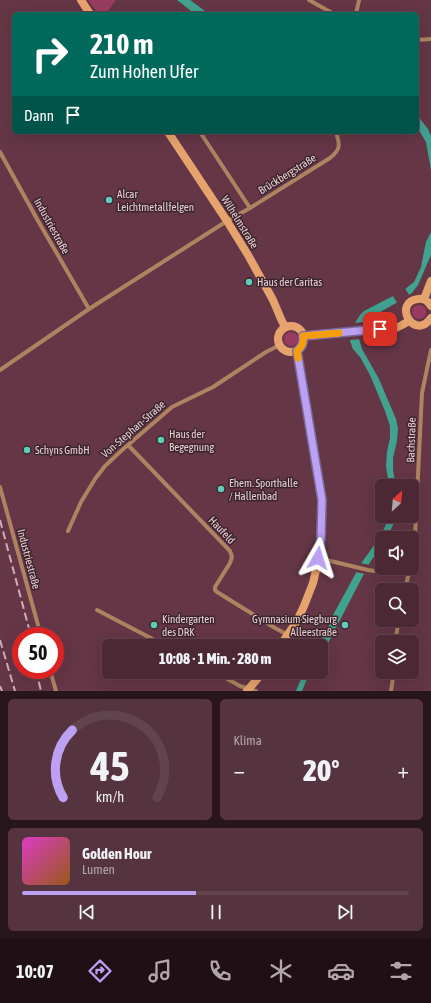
<!DOCTYPE html>
<html lang="de">
<head>
<meta charset="utf-8">
<style>
  :root { --surface:#4b2834; --page:#553440; --text:#f1f3f6; --muted:#b2a6ac; --line:#62444f; --accent:#bca0f2 }
  body { margin:0; font-family:"Asap Condensed",sans-serif; background:var(--page); color:var(--text); height:100vh; display:flex; flex-direction:column; font-size:15px; white-space:nowrap }
  * { box-sizing:border-box; margin:0 }
  p { font-size:13px; color:var(--muted) }
  .icon { flex:none; width:22px; height:22px; fill:none; stroke:currentColor; stroke-width:2; stroke-linecap:round; stroke-linejoin:round }
  .map { position:relative; height:691px; overflow:hidden }
  .side { display:flex; flex-direction:column; gap:8px; padding:8px; background:#29161d; flex:1 }
  .side>* { flex:none }
  .banner { position:absolute; left:12px; top:12px; width:407px; height:122px; border-radius:6px; box-shadow:0 4px 16px #0002,0 0 0 1px var(--line); background:#00695c; color:#fff; overflow:hidden }
  .needle { width:26px; rotate:26deg }
  .buttons { position:absolute; left:375px; top:479px; display:grid; gap:8px }
  .buttons a { display:grid; place-items:center; width:44px; height:44px; border-radius:6px; background:var(--surface); box-shadow:0 4px 16px #0002,0 0 0 1px var(--line); font-size:20px }
  .speed { position:absolute; left:12px; top:627px; display:flex; gap:8px; font-size:20px; font-weight:700; text-align:center }
  .speed>* { display:grid; place-content:center; width:52px; height:52px; border-radius:50%; background:var(--surface); box-shadow:0 4px 16px #0002,0 0 0 1px var(--line); line-height:1 }
  .speed .limit { border:6px solid #d22; background:#fff; color:#111 }
  .pin { position:absolute; display:grid; place-items:center; width:34px; height:34px; color:#fff; margin:-17px; border-radius:8px; box-shadow:0 2px 6px #0006 }
  .me { position:absolute; width:44px; margin:-22px; rotate:6deg; stroke-linejoin:round; filter:drop-shadow(0 0 3px #0008) }
  .turn { display:flex; align-items:center; gap:14px; height:84px; padding:0 12px; font-size:18px }
  .turn .icon { width:52px; height:52px; stroke-width:2.5 }
  .turn b { display:block; font-size:28px; line-height:34px }
  .then { display:flex; align-items:center; height:38px; padding:0 12px; background:#0003; gap:8px; font-size:15px }
  .big { font-size:30px; font-weight:800; line-height:1.1 }
  .side .widget { flex:1; display:flex; flex-direction:column; justify-content:center; gap:6px; min-width:0; padding:0 14px; border-radius:6px; background:var(--page) }
  .side .dial { align-items:center; gap:0 }
  .dial svg { height:104px; overflow:visible; fill:none; stroke:var(--line); stroke-width:7; stroke-linecap:round; text-anchor:middle }
  .dial text { fill:var(--text); stroke:none }
  .song { display:flex; align-items:center; gap:12px }
  .cover { width:48px; height:48px; border-radius:6px; background:linear-gradient(135deg,hsl(310 70% 55%),hsl(30 70% 35%)) }
  .played { height:4px; border-radius:2px; background:linear-gradient(90deg,var(--accent) 45%,var(--line) 45%) }
  .keys { display:flex; justify-content:space-around; direction:ltr }
  .heat { display:flex; justify-content:space-between; align-items:center; font-size:22px; direction:ltr }
  .side .tiles { flex:1; display:grid; gap:8px; grid-template-columns:1fr 1fr }
  .widget:last-child { grid-column:span 2 }
  .trip { position:absolute; left:102px; top:639px; width:226px; height:40px; border-radius:6px; background:var(--surface); box-shadow:0 4px 16px #0002,0 0 0 1px var(--line); font-weight:800; line-height:40px; text-align:center }
  .tabs { display:flex; height:64px; justify-content:space-around; align-items:center; background:#1e1015; color:var(--muted) }
  .tabs .icon { width:28px; height:28px }
  .tabs .current { color:var(--accent) }
  .tabs b { font-size:18px; color:var(--text) }
  .map>svg:first-child { display:block }
  .green { fill:#973c60 }
  .water { fill:#42a290 }
  .pier { fill:#643646 }
  .lines { fill:none; stroke-linecap:round; stroke-linejoin:round }
  .minor { stroke:#ae8361; stroke-width:4 }
  .secondary { stroke:#e7a36d; stroke-width:8 }
  .rail { stroke:#d0aeb9; stroke-width:2; stroke-dasharray:8 4; stroke-linecap:butt }
  .route-casing { stroke:#7a689d; stroke-width:10 }
  .route { stroke:#bca0f2; stroke-width:7 }
  .slow { stroke:#f59e0b; stroke-width:7 }
  .poi-dot { fill:#5eceb8; stroke:#3b262c; stroke-width:1.5 }
  .labels { text-anchor:middle; stroke-width:3; stroke-linejoin:round; paint-order:stroke }
  .street-label { font-size:11px; fill:#edcfd8; stroke:#3b262c }
  .poi-label { font-size:11px; fill:#edcfd8; stroke:#3b262c; text-anchor:start }
</style>
</head>
<body>
<div class="map">
<svg width="431" height="691" viewBox="0 0 431 691">
  <rect width="100%" height="100%" fill="#643646"/>
  <!-- green -->
  <g class="green">
    <path d="M88,0H116C110,7 108,14 98,14Z"/>
    <circle cx="419" cy="312" r="7"/>
    <circle cx="291" cy="339" r="7"/>
  </g>
  <!-- water -->
  <g class="water">
    <polygon points="177,0 190,0 209,14 195,14"/>
    <polygon points="417,112 421,120 428,129 431,136 431,176 431,170 426,142 417,127"/>
    <polygon points="431,232 431,255 418,285 412,293 396,303 363,322 359,339 362,349 379,379 396,419 398,429 397,441 393,458 393,470 395,481 396,486 389,486 386,466 387,452 390,438 390,426 385,411 370,375 360,357 353,349 350,341 355,323 360,315 364,311 393,296 405,289 414,282 421,267 426,242"/>
    <polygon points="390,516 397,516 387,538 382,538 382,546 379,552 377,552 369,564 326,647 324,647 321,652 321,646 318,646 333,618 333,615 362,562 380,537"/>
    <polygon points="304,672 310,672 302,691 296,691"/>
  </g>
  <!-- pier -->
  <g class="pier">
    <polygon points="404,287 410,296 398,304 392,295"/>
    <polygon points="365,322 361,339 349,340 354,323"/>
    <polygon points="360,563 370,565 366,574 355,572"/>
  </g>
  <g class="lines">
    <!-- minor -->
    <g class="minor">
      <polyline points="309,0 334,14"/>
      <polyline points="356,14 359,0"/>
      <polyline points="417,40 431,39"/>
      <polyline points="200,132 250,208"/>
      <polyline points="0,152 37,219 89,309"/>
      <path d="M0,370L89,309L227,221L250,208L330,158C341,149 340,145 336,132"/>
      <polyline points="128,445 230,551 232,557 230,563 215,587 215,590 217,592 275,628 288,635"/>
      <polyline points="0,487 41,636"/>
      <polyline points="68,531 81,502 95,479 105,466 121,451 172,407 213,387 266,352 280,345"/>
      <polyline points="412,555 415,537 422,393 431,350"/>
      <polyline points="318,558 368,570 381,572 409,571"/>
      <polyline points="405,590 410,568"/>
      <polyline points="97,610 166,646"/>
      <polyline points="395,642 399,620"/>
      <polyline points="50,670 56,691"/>
      <polyline points="215,672 240,686 256,691"/>
      <polyline points="391,691 394,672"/>
    </g>
    <!-- secondary -->
    <g class="secondary">
      <polyline points="81,0 90,14"/>
      <polyline points="168,132 227,221 248,255 273,300 281,319 285,327"/>
      <polyline points="424,299 431,281"/>
      <path d="M431,306C428,301 424,298 418,299C392,302 414,342 431,318"/>
      <circle cx="291" cy="339" r="13"/>
      <polyline points="303,336 396,328 402,325 409,321"/>
      <polyline points="280,646 297,621 304,606 313,583 317,566 321,538 322,500 297,351"/>
      <polyline points="247,691 263,672"/>
    </g>
    <!-- rail -->
    <g class="rail">
      <polyline points="0,520 31,636"/>
      <polyline points="0,640 15,691"/>
      <polyline points="36,670 41,691"/>
      <polyline points="0,686 2,691"/>
    </g>
  </g>
  <g class="lines">
    <!-- route casing -->
    <g class="route-casing">
      <path id="route" d="M318,558L321,538L322,500L297,351C302,347 304,342 303,336L380,329"/>
    </g>
    <!-- route -->
    <use href="#route" class="route"/>
    <!-- slow -->
    <path class="slow" d="M298,358L297,351C302,347 304,342 303,336L339,333"/>
  </g>
  <!-- markers -->
  <g class="poi-dot">
    <circle cx="109" cy="200" r="4"/>
    <circle cx="249" cy="282" r="4"/>
    <circle cx="161" cy="440" r="4"/>
    <circle cx="27" cy="450" r="4"/>
    <circle cx="221" cy="489" r="4"/>
    <circle cx="154" cy="625" r="4"/>
    <circle cx="345" cy="625" r="4"/>
  </g>
  <g class="labels">
    <!-- street labels -->
    <g class="street-label">
      <text transform="translate(287 174) rotate(-32)" y="4">Brückbergstraße</text>
      <text transform="translate(240 222) rotate(58)" y="4">Wilhelmstraße</text>
      <text transform="translate(52 226) rotate(61)" y="4">Industriestraße</text>
      <text transform="translate(133 429) rotate(-41)" y="4">Von-Stephan-Straße</text>
      <text transform="translate(411 440) rotate(-88)" y="4">Bachstraße</text>
      <text transform="translate(222 530) rotate(47)" y="4">Haufeld</text>
      <text transform="translate(29 559) rotate(75)" y="4">Industriestraße</text>
    </g>
    <!-- poi labels -->
    <g class="poi-label">
      <text x="117" y="198">Alcar<tspan x="117" dy="13">Leichtmetallfelgen</tspan></text>
      <text x="257" y="286">Haus der Caritas</text>
      <text x="169" y="438">Haus der<tspan x="169" dy="13">Begegnung</tspan></text>
      <text x="35" y="454">Schyns GmbH</text>
      <text x="229" y="487">Ehem. Sporthalle<tspan x="229" dy="13">/ Hallenbad</tspan></text>
      <text x="162" y="623">Kindergarten<tspan x="162" dy="13">des DRK</tspan></text>
      <text x="337" y="623" text-anchor="end">Gymnasium Siegburg<tspan x="337" dy="13">Alleestraße</tspan></text>
    </g>
  </g>
</svg>
<div class="buttons">
<a><svg class="needle" viewBox="-14 -14 28 28"><path d="M0-13l5 13h-10z" fill="#e53935"/><path d="M0 13l5-13h-10z" fill="#b2a6ac"/></svg></a>
<a><svg class="icon" aria-label="sound" viewBox="0 0 24 24"><path d="M4 9h4l5-4v14l-5-4H4zM17 9q2 3 0 6"/></svg></a>
<a><svg class="icon" aria-label="search" viewBox="0 0 24 24"><circle cx="10" cy="10" r="6"/><path d="M15 15l6 6"/></svg></a>
<a><svg class="icon" aria-label="layers" viewBox="0 0 24 24"><path d="M12 4l9 5-9 5-9-5zM3 14l9 5 9-5"/></svg></a>
</div>
<div class="speed"><div class="limit">50</div></div>
<div class="pin" style="left:380px;top:329px;background:#d93025"><svg class="icon" aria-label="arrive" viewBox="0 0 24 24"><path d="M6 21V4h12l-3 4 3 4H6"/></svg></div>
<svg class="me" style="left:318px;top:558px" viewBox="-20 -20 40 40"><path d="M0-17L14 15 0 8-14 15z" fill="#bca0f2" stroke="#fff" stroke-width="4"/></svg>
<div class="trip">10:08 · 1 Min. · 280 m</div>
<div class="banner">
<div class="turn"><svg class="icon" aria-label="right" viewBox="0 0 24 24"><path d="M7 20v-9h11M14 6l5 5-5 5"/></svg><div><b>210 m</b>Zum Hohen Ufer</div></div>
<div class="then">Dann<svg class="icon" aria-label="arrive" viewBox="0 0 24 24"><path d="M6 21V4h12l-3 4 3 4H6"/></svg></div>
</div>
</div>
<section class="side">
<div class="tiles">
<div class="widget dial"><svg viewBox="0 0 100 80">
<path d="M14 69A42 42 0 1 1 86 69"/>
<path d="M14 69A42 42 0 0 1 21 17" stroke="#bca0f2"/>
<text x="50" y="56" font-size="32" font-weight="700">45</text>
<text x="50" y="72" font-size="11">km/h</text>
</svg></div>
<div class="widget"><p>Klima</p>
<div class="heat"><a>−</a><b class="big">20°</b><a>+</a></div>
</div>
<div class="widget">
<div class="song"><i class="cover"></i><div><b>Golden Hour</b><p>Lumen</p></div></div>
<div class="played"></div>
<div class="keys"><svg class="icon" aria-label="previous" viewBox="0 0 24 24"><path d="M18 5L8 12l10 7zM5 5v14"/></svg><svg class="icon" aria-label="pause" viewBox="0 0 24 24"><path d="M8 5v14M16 5v14"/></svg><svg class="icon" aria-label="next" viewBox="0 0 24 24"><path d="M6 5l10 7-10 7zM19 5v14"/></svg></div>
</div>
</div>
</section>
<nav class="tabs">
<b>10:07</b>
<svg class="icon current" aria-label="directions" viewBox="0 0 24 24"><path d="M12 3l9 9-9 9-9-9zM9 14v-3h6M13 9l2 2-2 2"/></svg>
<svg class="icon" aria-label="music" viewBox="0 0 24 24"><path d="M9 18V5l10-2v13"/><circle cx="6" cy="18" r="3"/><circle cx="16" cy="16" r="3"/></svg>
<svg class="icon" aria-label="phone" viewBox="0 0 24 24"><path d="M5 4h4l2 5-3 2q2 4 5 5l2-3 5 2v4C11 20 4 13 5 4z"/></svg>
<svg class="icon" aria-label="climate" viewBox="0 0 24 24"><path d="M12 3v18M4 7l16 10M4 17L20 7"/></svg>
<svg class="icon" aria-label="car" viewBox="0 0 24 24"><path d="M5 17H2v-5l4-1 3-4h7l3 4 3 1v5h-3M9 17h6M6 11h13"/><circle cx="7" cy="17" r="2"/><circle cx="17" cy="17" r="2"/></svg>
<svg class="icon" aria-label="filters" viewBox="0 0 24 24"><path d="M4 7h16M4 17h16"/><circle cx="9" cy="7" r="2"/><circle cx="15" cy="17" r="2"/></svg>
</nav>
</body>
</html>
